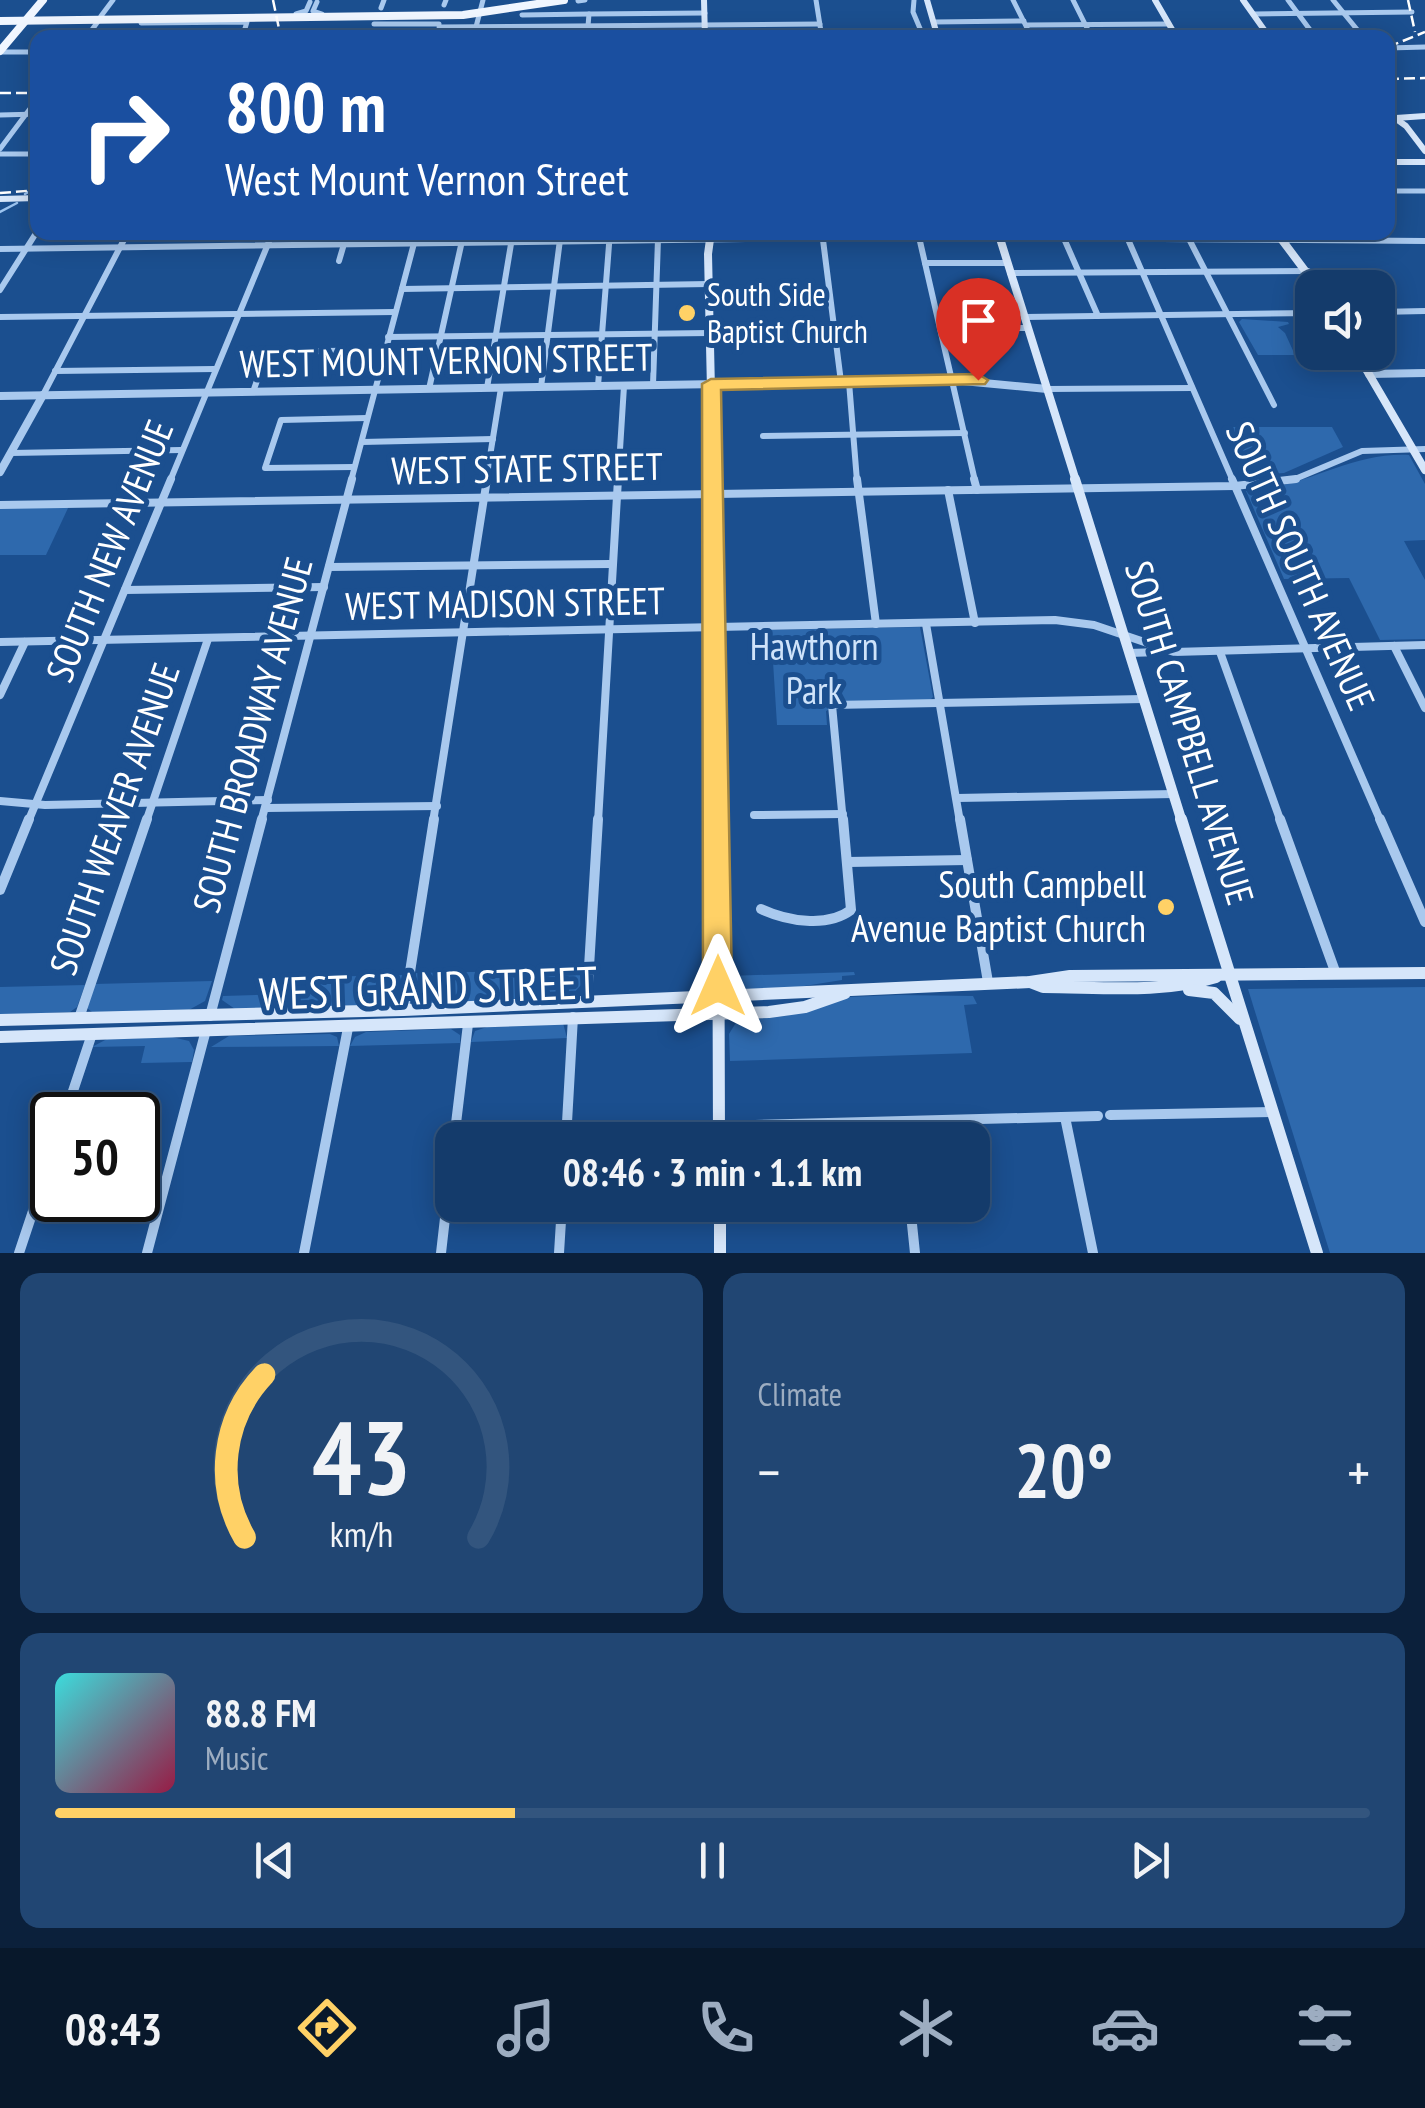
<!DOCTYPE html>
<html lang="en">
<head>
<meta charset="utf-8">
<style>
  :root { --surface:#143b6b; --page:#214673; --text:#f1f3f6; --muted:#9dadc1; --line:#33557e; --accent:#ffd166 }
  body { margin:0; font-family:"PT Sans Narrow",sans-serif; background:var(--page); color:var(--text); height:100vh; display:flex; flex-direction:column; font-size:38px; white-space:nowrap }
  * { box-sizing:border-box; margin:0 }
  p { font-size:32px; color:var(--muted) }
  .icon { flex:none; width:55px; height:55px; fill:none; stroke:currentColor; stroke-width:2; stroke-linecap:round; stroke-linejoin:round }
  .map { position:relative; height:1253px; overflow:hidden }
  .panel { display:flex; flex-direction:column; gap:20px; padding:20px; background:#0b203b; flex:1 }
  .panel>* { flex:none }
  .top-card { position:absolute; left:30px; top:30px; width:1365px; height:210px; border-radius:20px; box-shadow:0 5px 25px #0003,0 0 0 2px var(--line); background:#1a4fa0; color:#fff; overflow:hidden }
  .controls { position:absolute; left:1295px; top:270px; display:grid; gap:20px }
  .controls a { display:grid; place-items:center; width:100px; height:100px; border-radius:20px; background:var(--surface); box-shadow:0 5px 25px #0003,0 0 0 2px var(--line); font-size:50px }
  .speed { position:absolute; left:30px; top:1092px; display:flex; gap:20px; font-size:50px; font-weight:700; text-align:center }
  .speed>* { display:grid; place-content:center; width:130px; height:130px; border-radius:50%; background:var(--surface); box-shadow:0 5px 25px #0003,0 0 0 2px var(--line); line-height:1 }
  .speed .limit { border:5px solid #111; border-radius:15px; background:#fff; color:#111 }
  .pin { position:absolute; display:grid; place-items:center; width:85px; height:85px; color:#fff; margin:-102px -42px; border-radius:50% 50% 50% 0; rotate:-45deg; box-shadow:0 0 10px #0007 }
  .pin .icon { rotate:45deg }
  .me { position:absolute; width:110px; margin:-55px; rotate:0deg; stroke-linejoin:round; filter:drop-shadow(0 0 8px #0008) }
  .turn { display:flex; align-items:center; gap:35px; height:210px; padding:0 30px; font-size:45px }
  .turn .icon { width:130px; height:130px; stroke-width:2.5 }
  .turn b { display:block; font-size:70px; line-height:85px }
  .big { font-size:75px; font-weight:700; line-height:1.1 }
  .panel .card { flex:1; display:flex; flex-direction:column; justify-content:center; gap:15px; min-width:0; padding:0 35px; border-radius:20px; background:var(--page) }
  .panel .dial { align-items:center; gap:0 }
  .dial svg { height:260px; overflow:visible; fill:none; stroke:var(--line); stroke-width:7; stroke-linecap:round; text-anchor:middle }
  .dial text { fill:var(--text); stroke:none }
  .song { display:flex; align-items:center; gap:30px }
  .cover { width:120px; height:120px; border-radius:15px; background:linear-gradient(135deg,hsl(180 70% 55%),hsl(340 70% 35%)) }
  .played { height:10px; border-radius:5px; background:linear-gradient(90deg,var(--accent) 35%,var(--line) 35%) }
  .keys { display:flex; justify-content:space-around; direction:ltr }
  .heat { display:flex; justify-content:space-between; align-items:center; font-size:55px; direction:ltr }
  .panel .tiles { flex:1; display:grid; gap:20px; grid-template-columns:1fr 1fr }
  .card:last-child { grid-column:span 2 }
  .trip { position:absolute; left:435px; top:1122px; width:555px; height:100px; border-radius:20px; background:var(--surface); box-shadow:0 5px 25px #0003,0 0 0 2px var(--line); font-weight:700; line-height:100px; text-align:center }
  .dock { display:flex; height:160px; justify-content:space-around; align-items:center; background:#08182b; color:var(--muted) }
  .dock .icon { width:70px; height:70px }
  .dock .on { color:var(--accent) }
  .dock b { font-size:45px; color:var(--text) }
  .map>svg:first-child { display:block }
  .green { fill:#2e69ad }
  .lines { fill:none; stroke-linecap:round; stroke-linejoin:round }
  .stream { stroke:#9cc4f0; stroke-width:2.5 }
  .minor-far3 { stroke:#a9c9ee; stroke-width:5 }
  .minor-far2 { stroke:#a9c9ee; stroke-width:6 }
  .minor-far1 { stroke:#a9c9ee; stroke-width:8 }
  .minor { stroke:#a9c9ee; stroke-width:10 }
  .tertiary { stroke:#a9c9ee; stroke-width:8 }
  .secondary-far3 { stroke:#d6e6fa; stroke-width:6 }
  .secondary-far2 { stroke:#d6e6fa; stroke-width:8 }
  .secondary-far1 { stroke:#d6e6fa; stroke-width:10 }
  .secondary { stroke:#d6e6fa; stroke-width:12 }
  .primary { stroke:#f0f6ff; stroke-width:8 }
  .rail { stroke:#fff; stroke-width:2.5; stroke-dasharray:11 5; stroke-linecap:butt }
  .route { fill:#ffd166; stroke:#a68842; stroke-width:2.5 }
  .poi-dot { fill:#ffd166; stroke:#1b4f8f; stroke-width:4 }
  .labels { text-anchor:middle; stroke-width:10; stroke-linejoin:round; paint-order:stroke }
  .far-poi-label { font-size:32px; fill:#fff; stroke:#1b4f8f; text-anchor:start }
  .street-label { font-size:38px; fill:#fff; stroke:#1b4f8f }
  .park-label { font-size:38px; fill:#cfe3fa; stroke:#1b4f8f }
  .poi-label { font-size:38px; fill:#fff; stroke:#1b4f8f; text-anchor:end }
  .near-street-label { font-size:45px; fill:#fff; stroke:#1b4f8f }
</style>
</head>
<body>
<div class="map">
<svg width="1425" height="1253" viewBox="0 0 1425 1253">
  <rect width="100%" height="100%" fill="#1b4f8f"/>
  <!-- green -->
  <g class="green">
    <polygon points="1242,319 1288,322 1289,324 1278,327 1285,333 1295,355 1258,355 1239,322"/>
    <polygon points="1231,427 1332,427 1343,447 1284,473 1245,476 1226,431"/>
    <path d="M1409,455L1425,484V540L1404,541L1425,580V639L1380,640L1349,578L1284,579L1246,491C1304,489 1350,452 1409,455Z"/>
    <polygon points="69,506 46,555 0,555 0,507"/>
    <polygon points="920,627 933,697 930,700 844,701 826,711 827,725 777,725 771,630"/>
    <polygon points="583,970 581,985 572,995 422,1005 412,998 416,973"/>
    <polygon points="854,972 855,975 842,976 842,980 779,990 739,990 727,976"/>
    <polygon points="404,975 400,998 387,1006 235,1009 222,1000 223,996 312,993 315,977"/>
    <polygon points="212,981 205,1001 187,1011 92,1012 87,1008 94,984"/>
    <polygon points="85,985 77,1007 70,1012 0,1015 0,987"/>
    <polygon points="1425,987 1425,1253 1330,1253 1248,989"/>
    <polygon points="898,995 973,996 977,1004 964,1005 972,1053 730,1061 729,1034 737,1021 785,1016 849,997"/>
    <polygon points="563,1023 567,1038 471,1042 475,1031 487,1027"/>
    <polygon points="451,1029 460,1035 460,1043 350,1046 355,1037 366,1032"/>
    <polygon points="330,1034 337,1037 339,1046 211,1047 229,1036"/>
    <polygon points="172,1037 189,1041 194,1050 192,1062 141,1063 145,1046 92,1047 107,1039"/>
  </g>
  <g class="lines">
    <!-- stream -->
    <g class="stream">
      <polyline points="25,194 38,186"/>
      <polyline points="0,212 17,203"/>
    </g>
    <!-- minor-far3 -->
    <g class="minor-far3">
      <polyline points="816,0 822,38"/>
      <polyline points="914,0 913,12 924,38"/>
      <polyline points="1013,0 1032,38"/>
      <polyline points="1073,0 1092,38"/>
      <polyline points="1288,0 1316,38"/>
      <polyline points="1333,0 1364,38"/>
      <polyline points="578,1 585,0"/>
      <polyline points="317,2 313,11 322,14"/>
      <polyline points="444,5 446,0"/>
      <polyline points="381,8 384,0"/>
      <polyline points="296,14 306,11 310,2"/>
      <polyline points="1253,14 1412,12"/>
      <polyline points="522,15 589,14"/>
      <polyline points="101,16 113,0"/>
      <polyline points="934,22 1024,21"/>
      <polyline points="141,23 247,22 242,38"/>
      <polyline points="374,24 439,24"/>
      <polyline points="1026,25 1169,24"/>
      <polyline points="588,26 589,14 705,13"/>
      <polyline points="439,27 820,24"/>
      <polyline points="476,27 483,0"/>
      <polyline points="86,38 99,20"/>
      <polyline points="1388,48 1425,47"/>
      <polyline points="0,52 38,52"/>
      <polyline points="1388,67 1392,72"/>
      <polyline points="0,115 38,114"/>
      <polyline points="0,149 38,98"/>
      <polyline points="0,154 38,154"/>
      <polyline points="1388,191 1425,191"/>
    </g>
    <!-- minor-far2 -->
    <g class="minor-far2">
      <polyline points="822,232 841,382"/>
      <polyline points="1062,234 1098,316"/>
      <polyline points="919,237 975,481"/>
      <polyline points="1127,237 1233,481"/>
      <polyline points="1188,237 1274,405"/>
      <polyline points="0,249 891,237 1425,241"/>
      <polyline points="339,261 344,244"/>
      <polyline points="925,263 1007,263"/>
      <polyline points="1010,273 1308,271"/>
      <polyline points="402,289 709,284"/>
      <polyline points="0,290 38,230"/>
      <polyline points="1378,312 1425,311"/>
      <polyline points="0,317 395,312"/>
      <polyline points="1025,317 1312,313"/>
      <polyline points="940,328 1027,328"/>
      <polyline points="388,337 710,333"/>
      <polyline points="55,371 215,369"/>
      <polyline points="849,382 857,481"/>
      <polyline points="653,385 658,239"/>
      <polyline points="598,386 610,232"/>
      <polyline points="541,387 561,232"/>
      <polyline points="487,388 513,232"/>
      <polyline points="429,389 464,232"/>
      <polyline points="1047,389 1192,388"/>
      <polyline points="253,392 267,352 385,350"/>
      <polyline points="43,395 128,232"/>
      <polyline points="763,436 965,433"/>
      <polyline points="362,442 493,439"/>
      <polyline points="11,453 181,450"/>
      <polyline points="354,467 265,468 281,420 367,418"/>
      <polyline points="170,481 273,232"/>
      <polyline points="351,481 417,232"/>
      <polyline points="486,481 501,388"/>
      <polyline points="618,481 624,386"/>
      <polyline points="1278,481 1295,479 1362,451 1425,449"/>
    </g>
    <!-- minor-far1 -->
    <g class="minor-far1">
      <polyline points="857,479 876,624"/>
      <polyline points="974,479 977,490"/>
      <polyline points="1232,479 1381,822"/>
      <polyline points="948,490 975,623"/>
      <polyline points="0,505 1235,486 1296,479"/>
      <polyline points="329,567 611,564"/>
      <polyline points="125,590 324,587"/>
      <polyline points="926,624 960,822"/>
      <polyline points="0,642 1055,620 1094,625 1174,652 1425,645"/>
      <polyline points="1394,646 1425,708"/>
      <polyline points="1220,652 1281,822"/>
      <polyline points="1129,653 1160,652"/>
      <polyline points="0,695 25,642"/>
      <polyline points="957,798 1174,794"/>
      <polyline points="0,801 45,805 268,800"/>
      <polyline points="266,808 437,806"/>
      <polyline points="754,815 843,814"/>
      <polyline points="28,822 171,479"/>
      <polyline points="146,822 208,639"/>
      <polyline points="261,822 352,479"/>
      <polyline points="433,822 487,479"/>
      <polyline points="598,822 618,479"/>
      <polyline points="843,822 832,705 1143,699"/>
    </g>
    <!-- minor -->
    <g class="minor">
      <polyline points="960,819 988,982"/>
      <polyline points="1280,819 1336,974"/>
      <polyline points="1380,819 1425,922"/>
      <polyline points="848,862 967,860"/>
      <polyline points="0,890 29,819"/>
      <path d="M761,909C787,921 827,928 851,910L843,819"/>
      <polyline points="587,1000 598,819"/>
      <polyline points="404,1010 434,819"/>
      <polyline points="210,1016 262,819"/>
      <polyline points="79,1018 147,819"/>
      <polyline points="65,1115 92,1034"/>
      <polyline points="1110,1115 1273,1112"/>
      <polyline points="1065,1117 1093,1253"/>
      <polyline points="900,1122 902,1140"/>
      <polyline points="719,1126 1098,1116"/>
      <polyline points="454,1140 468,1024"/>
      <polyline points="566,1140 573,1017"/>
      <polyline points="910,1205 915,1253"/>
      <polyline points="19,1253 52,1154"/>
      <polyline points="147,1253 206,1030"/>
      <polyline points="304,1253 348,1028"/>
      <polyline points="441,1253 452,1157"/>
      <polyline points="559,1253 562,1205"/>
    </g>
    <!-- tertiary -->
    <g class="tertiary">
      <polyline points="1369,374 1425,373"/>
      <polyline points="0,396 952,380 1047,389"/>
      <polyline points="0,472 43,395"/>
    </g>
    <!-- secondary-far3 -->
    <g class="secondary-far3">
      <polyline points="704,0 705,38"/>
      <polyline points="927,0 938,38"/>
      <polyline points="1155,0 1177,38"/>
      <polyline points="1243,0 1270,38"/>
      <polyline points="1388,113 1406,126 1425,151"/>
      <polyline points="1396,118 1425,116"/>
      <polyline points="1388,162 1425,162"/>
      <polyline points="0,199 38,198"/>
    </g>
    <!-- secondary-far2 -->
    <g class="secondary-far2">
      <polyline points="711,232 708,254 713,481"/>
      <polyline points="998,232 1076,481"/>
      <polyline points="1276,232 1318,288"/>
      <polyline points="1356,352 1425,470"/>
    </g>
    <!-- secondary-far1 -->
    <g class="secondary-far1">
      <polyline points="713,479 718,822"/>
      <polyline points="1075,479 1182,822"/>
    </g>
    <!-- secondary -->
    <g class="secondary">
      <polyline points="718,819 719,1140"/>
      <polyline points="1181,819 1317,1253"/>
      <path d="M1030,982L1043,987C1100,987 1161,994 1216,977"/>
      <polyline points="1189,990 1214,993 1240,1019"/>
      <polyline points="0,1020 404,1010 1030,982 1070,976 1425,973"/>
      <polyline points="0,1037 769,1012 805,1007 845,993"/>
      <polyline points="720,1205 720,1253"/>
    </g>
    <!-- primary -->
    <g class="primary">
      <polyline points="0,21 463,15 564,0"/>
      <polyline points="0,51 43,0"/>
    </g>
    <!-- rail -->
    <g class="rail">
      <polyline points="273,0 281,38"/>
      <polyline points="1408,0 1415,32"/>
      <polyline points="1388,47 1425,32"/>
      <polyline points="1388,79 1425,78"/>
      <polyline points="0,93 38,93"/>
      <polyline points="0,193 38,190"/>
    </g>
  </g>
  <!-- route -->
  <polygon class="route" points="978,374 988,380 985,384 721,390 732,986 728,995 718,999 708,995 703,986 702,384 711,379"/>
  <!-- markers -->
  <g class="poi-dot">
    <circle cx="687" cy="313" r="10"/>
    <circle cx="1166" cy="907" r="10"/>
  </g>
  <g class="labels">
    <!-- far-poi labels -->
    <g class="far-poi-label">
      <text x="707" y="306">South Side<tspan x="707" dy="37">Baptist Church</tspan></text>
    </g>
    <!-- street labels -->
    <g class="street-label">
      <text transform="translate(446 361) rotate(-1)" y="13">WEST MOUNT VERNON STREET</text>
      <text transform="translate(527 469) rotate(-1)" y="13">WEST STATE STREET</text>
      <text transform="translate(110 551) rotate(-68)" y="13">SOUTH NEW AVENUE</text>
      <text transform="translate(1300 566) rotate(66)" y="13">SOUTH SOUTH AVENUE</text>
      <text transform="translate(505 604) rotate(-1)" y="13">WEST MADISON STREET</text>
      <text transform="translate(1189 733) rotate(73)" y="13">SOUTH CAMPBELL AVENUE</text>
      <text transform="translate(253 735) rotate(-75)" y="13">SOUTH BROADWAY AVENUE</text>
      <text transform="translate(115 819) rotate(-71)" y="13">SOUTH WEAVER AVENUE</text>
    </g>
    <!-- park labels -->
    <g class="park-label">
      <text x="814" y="660">Hawthorn<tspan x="814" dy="44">Park</tspan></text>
    </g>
    <!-- poi labels -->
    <g class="poi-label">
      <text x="1146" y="898">South Campbell<tspan x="1146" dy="44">Avenue Baptist Church</tspan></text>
    </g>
    <!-- near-street labels -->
    <g class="near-street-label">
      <text transform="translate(428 988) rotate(-2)" y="16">WEST GRAND STREET</text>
    </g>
  </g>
</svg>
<div class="controls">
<a><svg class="icon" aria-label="sound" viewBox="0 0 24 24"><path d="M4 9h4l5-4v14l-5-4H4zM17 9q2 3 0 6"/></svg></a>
</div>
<div class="speed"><div class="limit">50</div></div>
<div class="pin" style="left:978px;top:380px;background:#d93025"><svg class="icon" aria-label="arrive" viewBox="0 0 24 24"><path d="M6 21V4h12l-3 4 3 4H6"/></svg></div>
<svg class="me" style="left:718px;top:986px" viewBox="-20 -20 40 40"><path d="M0-17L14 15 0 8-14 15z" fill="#ffd166" stroke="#fff" stroke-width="4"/></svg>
<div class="trip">08:46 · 3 min · 1.1 km</div>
<div class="top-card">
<div class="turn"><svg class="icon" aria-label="right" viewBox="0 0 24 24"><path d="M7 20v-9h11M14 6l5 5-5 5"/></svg><div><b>800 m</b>West Mount Vernon Street</div></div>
</div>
</div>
<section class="panel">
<div class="tiles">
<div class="card dial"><svg viewBox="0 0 100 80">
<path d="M14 69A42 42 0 1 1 86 69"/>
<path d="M14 69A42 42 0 0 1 20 19" stroke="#ffd166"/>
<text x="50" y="56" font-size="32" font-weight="700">43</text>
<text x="50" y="72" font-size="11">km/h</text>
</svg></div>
<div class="card"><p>Climate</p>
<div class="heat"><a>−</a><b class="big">20°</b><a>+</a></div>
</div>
<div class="card">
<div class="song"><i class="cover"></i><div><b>88.8 FM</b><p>Music</p></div></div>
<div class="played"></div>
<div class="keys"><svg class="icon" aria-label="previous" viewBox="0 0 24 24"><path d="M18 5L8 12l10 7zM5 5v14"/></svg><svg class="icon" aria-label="pause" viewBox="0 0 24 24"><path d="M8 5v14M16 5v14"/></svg><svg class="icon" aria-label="next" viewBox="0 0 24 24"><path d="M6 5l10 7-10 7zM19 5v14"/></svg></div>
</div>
</div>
</section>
<nav class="dock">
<b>08:43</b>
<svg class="icon on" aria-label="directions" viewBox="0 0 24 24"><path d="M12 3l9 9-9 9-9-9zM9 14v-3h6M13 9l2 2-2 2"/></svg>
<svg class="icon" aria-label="music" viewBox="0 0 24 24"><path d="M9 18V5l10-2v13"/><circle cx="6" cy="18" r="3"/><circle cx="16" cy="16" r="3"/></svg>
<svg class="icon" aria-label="phone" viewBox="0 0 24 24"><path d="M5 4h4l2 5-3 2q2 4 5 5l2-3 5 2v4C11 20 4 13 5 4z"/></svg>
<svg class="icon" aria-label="climate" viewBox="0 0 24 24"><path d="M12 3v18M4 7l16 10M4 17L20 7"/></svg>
<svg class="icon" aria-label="car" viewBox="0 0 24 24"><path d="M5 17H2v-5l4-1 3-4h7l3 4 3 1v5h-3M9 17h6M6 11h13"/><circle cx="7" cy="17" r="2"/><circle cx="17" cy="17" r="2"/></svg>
<svg class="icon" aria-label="filters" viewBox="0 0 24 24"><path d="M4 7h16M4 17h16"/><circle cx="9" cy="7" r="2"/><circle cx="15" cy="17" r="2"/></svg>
</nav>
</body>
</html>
